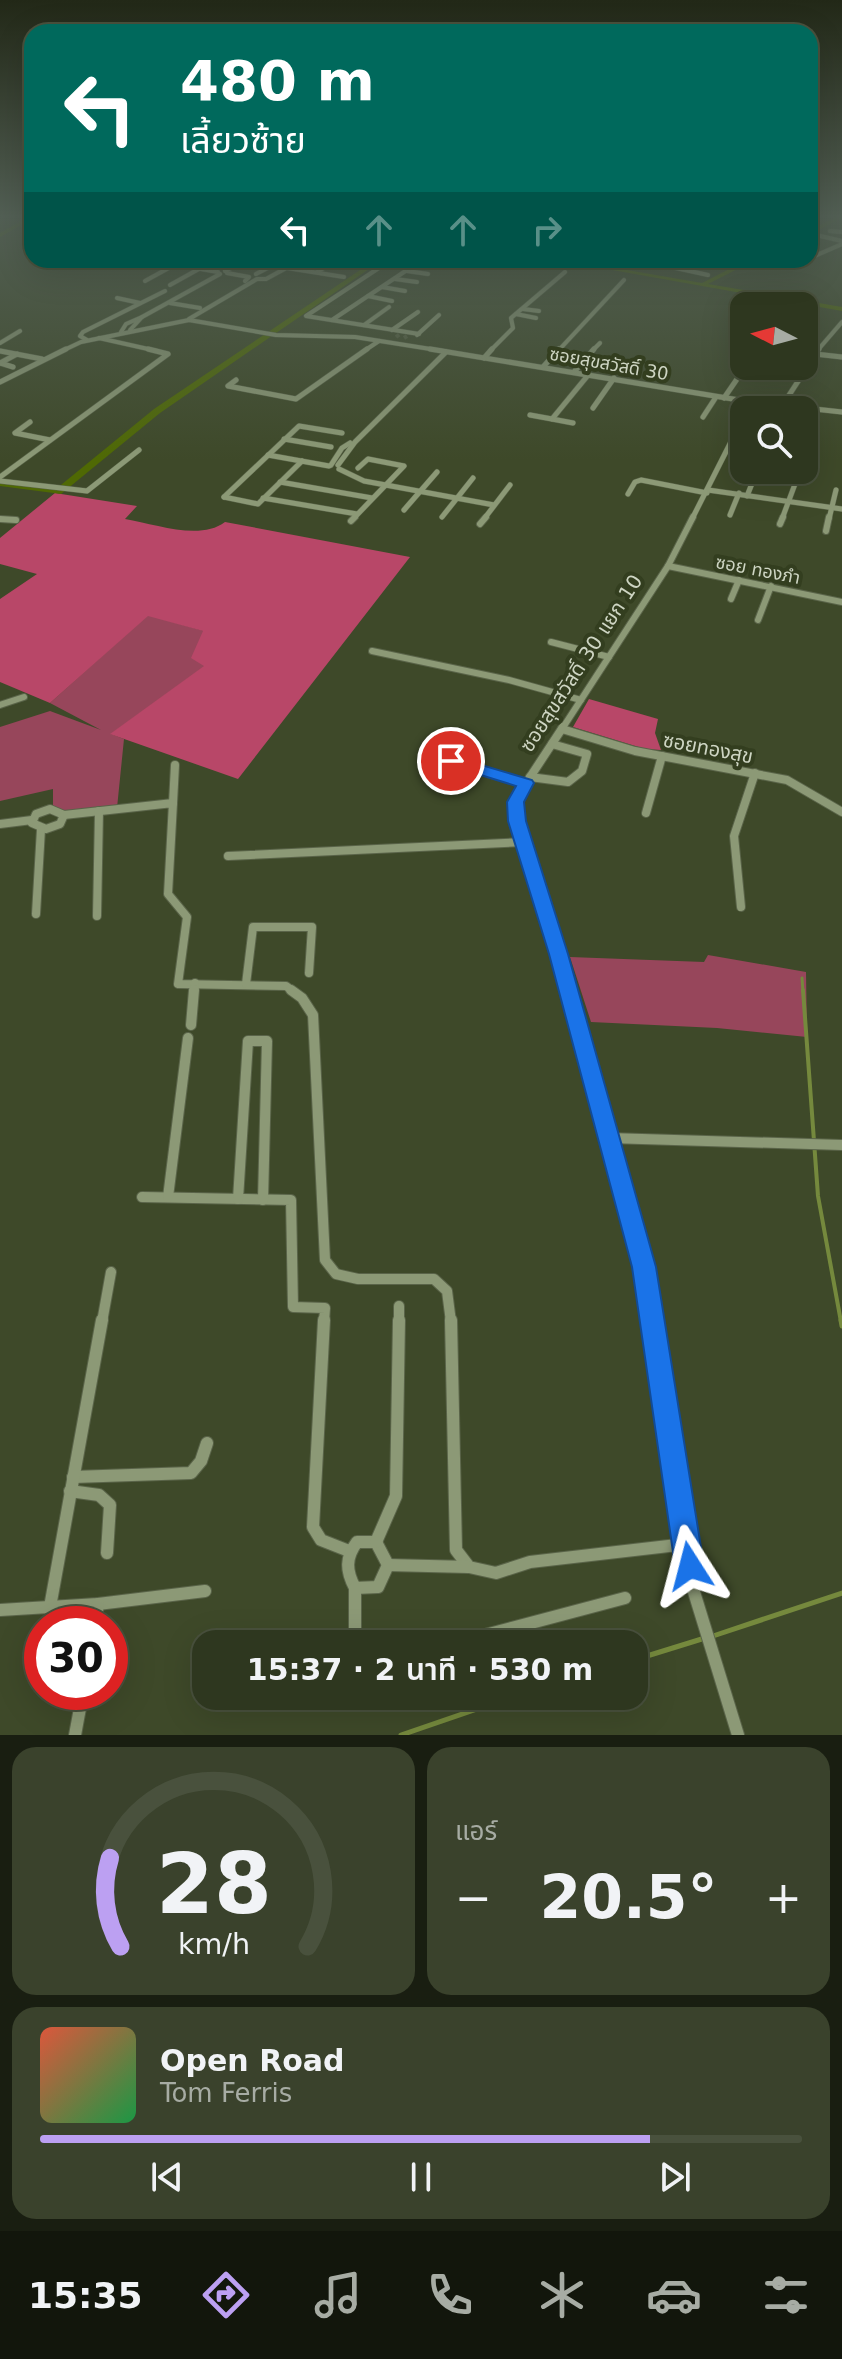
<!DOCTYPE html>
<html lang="th">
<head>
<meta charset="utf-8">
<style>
  :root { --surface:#2e371f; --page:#3a422c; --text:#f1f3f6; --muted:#a7aca4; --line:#49513d; --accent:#bca0f2 }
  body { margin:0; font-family:"DejaVu Sans","Noto Sans Thai",sans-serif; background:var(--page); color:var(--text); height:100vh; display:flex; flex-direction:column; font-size:30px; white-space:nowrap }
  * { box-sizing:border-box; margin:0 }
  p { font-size:26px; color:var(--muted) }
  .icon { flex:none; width:44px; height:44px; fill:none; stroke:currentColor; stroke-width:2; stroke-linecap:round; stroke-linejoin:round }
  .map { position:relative; height:1735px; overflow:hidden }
  .drawer { display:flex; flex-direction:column; gap:12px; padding:12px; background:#191e11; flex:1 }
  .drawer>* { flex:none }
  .hud { position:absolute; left:24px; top:24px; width:794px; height:244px; border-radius:24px; box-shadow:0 8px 32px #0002,0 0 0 2px var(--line); background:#00695c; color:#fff; overflow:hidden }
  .needle { width:52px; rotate:276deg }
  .controls { position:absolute; left:730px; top:292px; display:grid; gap:16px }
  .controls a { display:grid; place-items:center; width:88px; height:88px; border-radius:16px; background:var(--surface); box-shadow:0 8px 32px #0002,0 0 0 2px var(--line); font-size:40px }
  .speed { position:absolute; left:24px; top:1606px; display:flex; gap:16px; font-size:40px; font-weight:700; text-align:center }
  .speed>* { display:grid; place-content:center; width:104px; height:104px; border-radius:50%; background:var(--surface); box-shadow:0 8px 32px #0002,0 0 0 2px var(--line); line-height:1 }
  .speed .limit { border:12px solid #d22; background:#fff; color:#111 }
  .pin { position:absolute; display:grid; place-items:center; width:68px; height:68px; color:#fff; margin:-34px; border:4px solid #fff; border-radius:50%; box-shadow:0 2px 8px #0007 }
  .me { position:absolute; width:88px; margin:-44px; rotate:351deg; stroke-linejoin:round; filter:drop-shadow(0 0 6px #0008) }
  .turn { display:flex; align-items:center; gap:28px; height:168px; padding:0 24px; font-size:36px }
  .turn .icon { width:104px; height:104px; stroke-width:2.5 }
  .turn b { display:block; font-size:56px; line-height:68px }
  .lanes { display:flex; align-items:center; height:76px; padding:0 24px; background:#0003; justify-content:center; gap:40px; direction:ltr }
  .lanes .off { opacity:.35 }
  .big { font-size:60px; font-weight:600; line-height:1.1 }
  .drawer .card { flex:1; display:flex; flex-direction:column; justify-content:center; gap:12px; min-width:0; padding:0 28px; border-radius:24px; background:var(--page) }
  .drawer .dial { align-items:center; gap:0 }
  .dial svg { height:208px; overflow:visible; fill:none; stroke:var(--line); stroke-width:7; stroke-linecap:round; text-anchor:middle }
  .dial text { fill:var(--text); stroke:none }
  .song { display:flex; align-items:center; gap:24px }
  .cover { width:96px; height:96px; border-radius:12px; background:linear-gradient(135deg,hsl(10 70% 55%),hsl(140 70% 35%)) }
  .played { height:8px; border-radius:4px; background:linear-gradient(90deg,var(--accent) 80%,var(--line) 80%) }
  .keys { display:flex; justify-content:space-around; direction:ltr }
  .heat { display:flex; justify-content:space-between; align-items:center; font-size:44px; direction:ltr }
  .drawer .tiles { flex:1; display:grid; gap:12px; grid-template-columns:1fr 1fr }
  .card:last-child { grid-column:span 2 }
  .trip { position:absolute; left:192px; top:1630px; width:456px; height:80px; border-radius:24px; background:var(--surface); box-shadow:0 8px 32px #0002,0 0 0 2px var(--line); font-weight:600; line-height:80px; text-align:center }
  .tabs { display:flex; height:128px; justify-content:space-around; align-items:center; background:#12160c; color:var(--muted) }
  .tabs .icon { width:56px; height:56px }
  .tabs .selected { color:var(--accent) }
  .tabs b { font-size:36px; color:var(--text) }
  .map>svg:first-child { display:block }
  .green { fill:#97465b }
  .forest { fill:#b84768 }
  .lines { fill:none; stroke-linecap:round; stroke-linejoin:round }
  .stream-far2 { stroke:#75893d; stroke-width:3 }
  .stream-far1 { stroke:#75893d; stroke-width:4 }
  .stream { stroke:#75893d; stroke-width:5 }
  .canal { fill:#4f6904; fill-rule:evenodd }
  .minor-tunnel { stroke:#545e40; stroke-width:4; stroke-dasharray:4 2; stroke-linecap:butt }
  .minor-far5-casing { stroke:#5a6449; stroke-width:5 }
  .minor-far4-casing { stroke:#5a6449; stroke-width:6 }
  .minor-far3-casing { stroke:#5a6449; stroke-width:8 }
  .minor-far2-casing { stroke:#5a6449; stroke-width:10 }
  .minor-far1-casing { stroke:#5a6449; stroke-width:12 }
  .minor-casing { stroke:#5a6449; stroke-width:14 }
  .minor-far5 { stroke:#8c9976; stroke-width:4 }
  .minor-far4 { stroke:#8c9976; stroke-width:5 }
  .minor-far3 { stroke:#8c9976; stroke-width:6 }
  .minor-far2 { stroke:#8c9976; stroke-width:8 }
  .minor-far1 { stroke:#8c9976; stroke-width:10 }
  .minor { stroke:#8c9976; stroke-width:12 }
  .route { fill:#1a73e8; stroke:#114b97; stroke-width:2 }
  .labels { text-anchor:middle; stroke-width:8; stroke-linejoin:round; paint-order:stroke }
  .far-street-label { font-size:18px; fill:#ced5c3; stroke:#333e1f }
  .street-label { font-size:20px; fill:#ced5c3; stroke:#333e1f }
</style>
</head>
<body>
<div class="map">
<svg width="842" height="1735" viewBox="0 0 842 1735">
  <rect width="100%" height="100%" fill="#3e4929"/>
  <!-- green -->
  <g class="green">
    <polygon points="148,615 204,631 205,666 111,734 124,739 117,808 67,813 53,807 53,789 0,801 0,727 50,711 101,730 50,703"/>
    <polygon points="708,955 806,972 807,1037 717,1028 591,1022 570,957 704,962"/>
  </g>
  <!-- forest -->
  <g class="forest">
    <path d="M55,493L137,506L125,519C155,524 200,541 225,522L410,557L238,779L110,734L204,666L191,658L203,631L148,616L50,703L0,682V599L37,574L0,564V538Z"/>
    <polygon points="589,699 658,719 655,733 661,750 645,749 573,727"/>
  </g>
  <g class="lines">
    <!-- stream-far2 -->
    <polyline class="stream-far2" points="802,978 803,992"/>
    <!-- stream-far1 -->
    <polyline class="stream-far1" points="803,990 818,1196 841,1322"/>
    <!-- stream -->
    <g class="stream">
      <polyline points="841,1320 842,1326"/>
      <polyline points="713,1636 842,1593"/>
      <polyline points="634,1660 705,1638"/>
      <polyline points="401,1735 515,1696"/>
    </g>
    <!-- canal -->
    <g class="canal">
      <polygon points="28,217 32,217 32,219 0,237 0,233"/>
      <polygon points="836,217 842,218 810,234 810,230"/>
      <polygon points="375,260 382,260 160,413 61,494 0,486 0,482 56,489 154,409"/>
      <polygon points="556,260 569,260 702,283 747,260 755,260 708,284 842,307 842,311"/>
    </g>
    <!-- minor-tunnel -->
    <g class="minor-tunnel">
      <polyline points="396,337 400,334"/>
      <polyline points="404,338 407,336"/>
    </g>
    <!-- minor-far5 casing -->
    <g class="minor-far5-casing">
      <g id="minor-far5">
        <polyline points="830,231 842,232"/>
        <polyline points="816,235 842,241"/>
        <polyline points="810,258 842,244"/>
        <polyline points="315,260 330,264 317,272"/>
        <polyline points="391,260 306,316 419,334"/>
        <polyline points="708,260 727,264"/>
        <polyline points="161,262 218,272"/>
        <polyline points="419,262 441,265"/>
        <polyline points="100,263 106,260"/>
        <polyline points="653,263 708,275"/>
        <polyline points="793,267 807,260"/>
        <polyline points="287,268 344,277"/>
        <polyline points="225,271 246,260"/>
        <polyline points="407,271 428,274"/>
        <polyline points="227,273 249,277 245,281"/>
        <polyline points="256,274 283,260"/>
        <polyline points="395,279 417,282"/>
        <polyline points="145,281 176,264"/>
        <polyline points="170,285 215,260"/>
        <polyline points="382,287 405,291"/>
        <polyline points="368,296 392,301"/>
        <polyline points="117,298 140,303"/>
        <polyline points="170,303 200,308"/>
        <polyline points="523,309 539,311"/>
        <polyline points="516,314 536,318"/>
        <polyline points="142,317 220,274"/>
        <polyline points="189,319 257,279 266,279 301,260"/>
        <polyline points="332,320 422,260"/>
        <polyline points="364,325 389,307"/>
        <polyline points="392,330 418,312"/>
        <polyline points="121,332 126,324 142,317 130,330"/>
        <polyline points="417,335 439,315"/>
        <polyline points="99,338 157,351"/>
        <polyline points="87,340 80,336 83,332 165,291"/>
        <polyline points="0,343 20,331"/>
        <polyline points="62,351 81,342 189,320 276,335 355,337 443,351"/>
        <polyline points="364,351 379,341"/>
        <polyline points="490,351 513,328 511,318 565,272"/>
        <polyline points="558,351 624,280"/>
        <polyline points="592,351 600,343"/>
        <polyline points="817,351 842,322"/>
      </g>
    </g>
    <!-- minor-far4 casing -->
    <g class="minor-far4-casing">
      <g id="minor-far4">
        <polyline points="430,349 751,402 842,412"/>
        <polyline points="0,351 42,359"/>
        <polyline points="815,354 842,357"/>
        <polyline points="484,358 492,349"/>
        <polyline points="0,363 17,354"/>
        <polyline points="0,363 13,367"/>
        <polyline points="543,367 559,349"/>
        <polyline points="574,372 594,349"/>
        <polyline points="236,380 228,386 296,399 367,349"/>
        <polyline points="0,382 66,349"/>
        <polyline points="724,398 746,366"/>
        <polyline points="782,406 819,349"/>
        <polyline points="593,408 614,378"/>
        <polyline points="530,415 552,419"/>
        <polyline points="703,417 716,397"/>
        <polyline points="30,422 15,433 50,440"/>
        <polyline points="573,423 552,419 589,374"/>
        <polyline points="284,439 331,447"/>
        <polyline points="268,455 329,466"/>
        <polyline points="331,465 342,448 350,443"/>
        <polyline points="338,465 355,442 446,352"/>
        <polyline points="339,469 364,481 494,505"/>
        <polyline points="0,477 168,354 148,349"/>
        <polyline points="0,481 87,491 139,450"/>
        <polyline points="280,482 372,498"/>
        <polyline points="708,490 842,509"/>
        <polyline points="628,494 635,482 641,480 707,493"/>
        <polyline points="747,496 757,471"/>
        <polyline points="224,497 299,426 342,433"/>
        <polyline points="224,497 258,504 302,461"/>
        <polyline points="263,498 357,514"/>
        <polyline points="404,510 437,472"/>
        <polyline points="730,515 739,493"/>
        <polyline points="442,517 473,478"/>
        <polyline points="353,519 404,466 368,459 358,468"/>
        <polyline points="484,519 510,485"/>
        <polyline points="692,519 744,416"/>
        <polyline points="782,519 795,484"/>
        <polyline points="829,519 836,490"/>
      </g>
    </g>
    <!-- minor-far3 casing -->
    <g class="minor-far3-casing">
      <g id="minor-far3">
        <polyline points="0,519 16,520"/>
        <polyline points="351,521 355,517"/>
        <polyline points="480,524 486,517"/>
        <polyline points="780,524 783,517"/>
        <polyline points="826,531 829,517"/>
        <polyline points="668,566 842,602"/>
        <polyline points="731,599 739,580"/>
        <polyline points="758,620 771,586"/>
        <polyline points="551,642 609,657"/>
        <polyline points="372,651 509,680 581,700"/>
        <polyline points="0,705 24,697"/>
        <polyline points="562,729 668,566 693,517"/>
      </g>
    </g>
    <!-- minor-far2 casing -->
    <g class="minor-far2-casing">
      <g id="minor-far2">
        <polyline points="563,727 519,794 515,809 568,992"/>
        <polyline points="562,729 635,751 787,780 842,812"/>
        <polyline points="451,761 526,783"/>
        <polyline points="530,777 568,782 582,771 587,754 552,744"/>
        <polyline points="173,803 175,765"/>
        <polygon points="50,809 64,815 60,824 46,829 32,823 36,814"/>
        <polyline points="646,813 662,756"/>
        <polyline points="64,815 173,803 168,894 187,917 178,984 286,986 294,992"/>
        <polyline points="0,824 32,820"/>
        <polyline points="228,856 524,842"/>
        <polyline points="741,907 734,836 755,773"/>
        <polyline points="36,914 41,829"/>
        <polyline points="97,916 99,811"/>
        <polyline points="246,984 253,927 312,927 309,973"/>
        <polyline points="194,992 195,983"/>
      </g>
    </g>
    <!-- minor-far1 casing -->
    <g class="minor-far1-casing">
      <g id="minor-far1">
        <polyline points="291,990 302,998 313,1015 325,1260 336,1274 358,1279 434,1279 447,1291 451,1322"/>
        <polyline points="568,990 644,1267 652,1322"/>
        <polyline points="191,1025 194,990"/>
        <polyline points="609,1138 842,1145"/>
        <polyline points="142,1197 291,1200 293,1307 325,1308 324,1322"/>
        <polyline points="168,1197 188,1038"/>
        <polyline points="238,1199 248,1041 267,1041 263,1200"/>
        <polyline points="102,1322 111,1272"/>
        <polyline points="399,1322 399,1306"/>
      </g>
    </g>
    <!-- minor casing -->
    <g class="minor-casing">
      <g id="minor">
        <polyline points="324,1320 313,1527 321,1540 349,1551"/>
        <polyline points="451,1320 456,1550 469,1567 496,1573 530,1562 686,1544"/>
        <polyline points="652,1320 694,1592 738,1735"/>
        <polyline points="73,1477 191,1473 201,1461 207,1443"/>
        <polyline points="70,1491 99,1495 110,1505 107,1553"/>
        <path d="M357,1542H376L388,1565L378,1587L355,1588C346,1571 345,1558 357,1542Z"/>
        <polyline points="376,1542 396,1496 399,1320"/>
        <polyline points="388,1565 469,1567"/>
        <polyline points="355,1588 355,1644"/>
        <polyline points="50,1607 102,1320"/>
        <polyline points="0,1610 98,1604 205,1591"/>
        <polyline points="95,1624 98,1604"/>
        <polyline points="451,1644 625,1598"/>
        <polyline points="265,1701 280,1696"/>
        <polyline points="75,1735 83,1692"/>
      </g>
    </g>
    <!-- minor-far5 -->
    <use href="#minor-far5" class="minor-far5"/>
    <!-- minor-far4 -->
    <use href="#minor-far4" class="minor-far4"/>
    <!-- minor-far3 -->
    <use href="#minor-far3" class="minor-far3"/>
    <!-- minor-far2 -->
    <use href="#minor-far2" class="minor-far2"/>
    <!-- minor-far1 -->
    <use href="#minor-far1" class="minor-far1"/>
    <!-- minor -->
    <use href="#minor" class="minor"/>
  </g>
  <!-- sky -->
  <linearGradient id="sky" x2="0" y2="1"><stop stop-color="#222817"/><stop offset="0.47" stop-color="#525f54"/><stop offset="1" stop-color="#525f54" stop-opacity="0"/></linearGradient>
  <rect width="842" height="460" fill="url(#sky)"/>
  <!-- route -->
  <polygon class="route" points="451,756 532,780 534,783 524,802 526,821 568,954 656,1267 704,1566 700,1576 690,1580 680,1576 675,1566 632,1267 549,954 508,821 507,802 516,786 445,764 442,761 445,757"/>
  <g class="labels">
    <!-- far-street labels -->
    <g class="far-street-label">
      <text transform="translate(609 364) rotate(10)" y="6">ซอยสุขสวัสดิ์ 30</text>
      <text transform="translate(758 570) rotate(11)" y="6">ซอย ทองภํา</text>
    </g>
    <!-- street labels -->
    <g class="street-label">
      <text transform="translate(581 663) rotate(-57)" y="7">ซอยสุขสวัสดิ์ 30 แยก 10</text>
      <text transform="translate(708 748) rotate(11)" y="7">ซอยทองสุข</text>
    </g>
  </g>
</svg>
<div class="controls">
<a><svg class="needle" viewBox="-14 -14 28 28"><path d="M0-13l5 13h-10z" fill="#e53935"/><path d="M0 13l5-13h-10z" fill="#a7aca4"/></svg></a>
<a><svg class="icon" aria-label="search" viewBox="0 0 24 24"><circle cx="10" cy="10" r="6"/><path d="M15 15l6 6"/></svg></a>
</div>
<div class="speed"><div class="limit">30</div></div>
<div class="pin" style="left:451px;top:761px;background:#d93025"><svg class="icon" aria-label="arrive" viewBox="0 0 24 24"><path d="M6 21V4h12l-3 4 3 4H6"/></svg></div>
<svg class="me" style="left:690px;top:1566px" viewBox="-20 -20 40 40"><path d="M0-17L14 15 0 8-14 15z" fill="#1a73e8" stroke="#fff" stroke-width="4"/></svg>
<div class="trip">15:37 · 2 นาที · 530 m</div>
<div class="hud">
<div class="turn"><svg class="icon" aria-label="left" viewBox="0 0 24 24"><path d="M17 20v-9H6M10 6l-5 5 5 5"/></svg><div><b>480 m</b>เลี้ยวซ้าย</div></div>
<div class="lanes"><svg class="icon" aria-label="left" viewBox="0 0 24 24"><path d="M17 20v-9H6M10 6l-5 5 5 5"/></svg><svg class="icon off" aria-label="ahead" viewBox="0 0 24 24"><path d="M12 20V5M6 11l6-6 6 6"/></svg><svg class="icon off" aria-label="ahead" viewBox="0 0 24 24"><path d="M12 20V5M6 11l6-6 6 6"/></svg><svg class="icon off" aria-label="right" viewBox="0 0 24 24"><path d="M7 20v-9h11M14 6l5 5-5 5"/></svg></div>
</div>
</div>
<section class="drawer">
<div class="tiles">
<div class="card dial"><svg viewBox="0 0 100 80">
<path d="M14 69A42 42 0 1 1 86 69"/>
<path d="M14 69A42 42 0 0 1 10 35" stroke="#bca0f2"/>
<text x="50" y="56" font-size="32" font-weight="700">28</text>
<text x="50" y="72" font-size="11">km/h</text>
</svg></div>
<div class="card"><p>แอร์</p>
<div class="heat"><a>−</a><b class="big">20.5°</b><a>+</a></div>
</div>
<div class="card">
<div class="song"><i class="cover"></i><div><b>Open Road</b><p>Tom Ferris</p></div></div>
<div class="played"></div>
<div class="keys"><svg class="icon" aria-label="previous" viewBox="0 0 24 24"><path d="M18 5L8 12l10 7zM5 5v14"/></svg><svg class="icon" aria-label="pause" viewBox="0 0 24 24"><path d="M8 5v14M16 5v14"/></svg><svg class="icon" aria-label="next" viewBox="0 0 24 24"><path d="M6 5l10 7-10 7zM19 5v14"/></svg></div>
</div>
</div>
</section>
<nav class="tabs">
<b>15:35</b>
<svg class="icon selected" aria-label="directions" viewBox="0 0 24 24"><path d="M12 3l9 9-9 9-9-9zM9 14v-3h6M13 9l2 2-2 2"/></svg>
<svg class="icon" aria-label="music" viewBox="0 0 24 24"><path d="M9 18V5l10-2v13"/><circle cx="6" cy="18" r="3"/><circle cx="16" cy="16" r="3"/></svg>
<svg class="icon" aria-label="phone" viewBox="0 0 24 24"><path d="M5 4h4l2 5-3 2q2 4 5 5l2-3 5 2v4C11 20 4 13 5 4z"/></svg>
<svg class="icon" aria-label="climate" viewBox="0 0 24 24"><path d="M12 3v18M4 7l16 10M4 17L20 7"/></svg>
<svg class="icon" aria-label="car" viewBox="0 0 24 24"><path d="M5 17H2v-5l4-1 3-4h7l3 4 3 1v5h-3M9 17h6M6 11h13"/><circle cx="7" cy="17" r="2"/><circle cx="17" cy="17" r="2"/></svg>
<svg class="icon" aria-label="filters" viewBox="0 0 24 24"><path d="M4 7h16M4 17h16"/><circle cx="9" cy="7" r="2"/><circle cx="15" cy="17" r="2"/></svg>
</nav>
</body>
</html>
